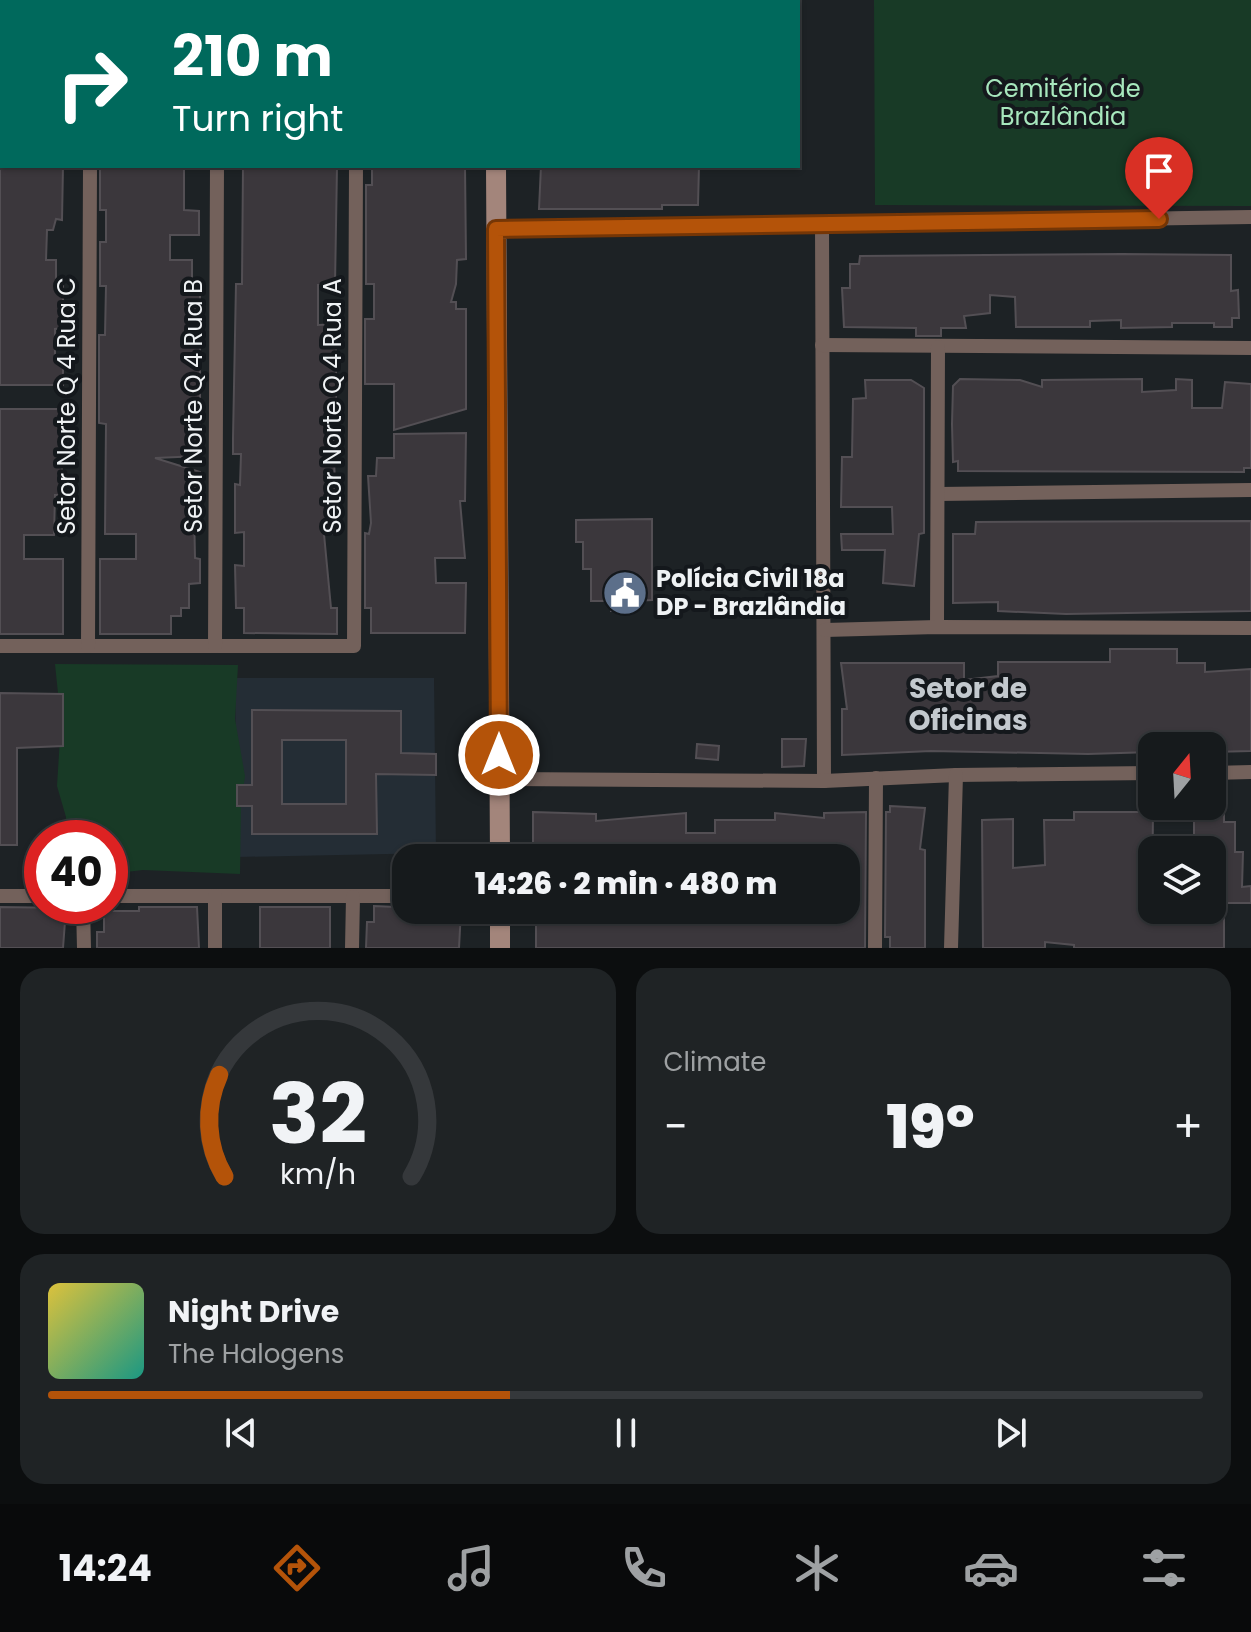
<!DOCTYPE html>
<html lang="en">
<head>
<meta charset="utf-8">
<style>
  :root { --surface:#161a1c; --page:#1f2325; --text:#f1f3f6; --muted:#9ea1a3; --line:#35383b; --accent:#b45309 }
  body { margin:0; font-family:Poppins,sans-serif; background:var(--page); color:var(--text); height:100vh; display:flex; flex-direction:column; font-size:30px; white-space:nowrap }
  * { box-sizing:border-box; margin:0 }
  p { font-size:26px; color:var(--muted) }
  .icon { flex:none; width:44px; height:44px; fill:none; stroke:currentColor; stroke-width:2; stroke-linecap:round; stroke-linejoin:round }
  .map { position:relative; height:948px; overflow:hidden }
  .drawer { display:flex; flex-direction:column; gap:20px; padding:20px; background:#0c0e0f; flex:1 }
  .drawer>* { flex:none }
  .top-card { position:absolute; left:0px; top:0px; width:800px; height:168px; box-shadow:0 2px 6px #0004,0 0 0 2px var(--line); background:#00695c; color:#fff; overflow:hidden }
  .needle { width:52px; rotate:18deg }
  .buttons { position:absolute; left:1138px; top:732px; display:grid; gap:16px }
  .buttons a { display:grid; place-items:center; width:88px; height:88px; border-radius:16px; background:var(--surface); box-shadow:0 2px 6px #0004,0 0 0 2px var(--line); font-size:40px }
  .speed { position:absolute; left:24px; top:820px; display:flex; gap:16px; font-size:40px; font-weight:700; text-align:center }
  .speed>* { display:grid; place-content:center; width:104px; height:104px; border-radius:50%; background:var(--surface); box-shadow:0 2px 6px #0004,0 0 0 2px var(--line); line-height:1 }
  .speed .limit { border:12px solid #d22; background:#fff; color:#111 }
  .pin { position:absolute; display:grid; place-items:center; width:68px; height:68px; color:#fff; margin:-82px -34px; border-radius:50% 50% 50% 0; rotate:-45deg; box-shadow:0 0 8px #0007 }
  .pin .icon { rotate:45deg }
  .me { position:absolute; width:88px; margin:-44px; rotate:0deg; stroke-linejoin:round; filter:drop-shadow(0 0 6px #0008) }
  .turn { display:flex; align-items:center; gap:28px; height:168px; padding:0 40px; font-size:36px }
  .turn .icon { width:104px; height:104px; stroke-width:2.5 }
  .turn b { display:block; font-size:56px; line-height:68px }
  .big { font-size:60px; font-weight:800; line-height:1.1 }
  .drawer .tile { flex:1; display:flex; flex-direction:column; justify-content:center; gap:12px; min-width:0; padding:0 28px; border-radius:24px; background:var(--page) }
  .drawer .dial { align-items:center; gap:0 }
  .dial svg { height:208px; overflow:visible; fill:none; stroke:var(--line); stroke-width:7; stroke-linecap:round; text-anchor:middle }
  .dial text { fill:var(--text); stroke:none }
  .song { display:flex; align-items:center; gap:24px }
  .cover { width:96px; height:96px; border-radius:12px; background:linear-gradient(135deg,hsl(50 70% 55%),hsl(170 70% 35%)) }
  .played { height:8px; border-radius:4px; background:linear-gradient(90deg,var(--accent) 40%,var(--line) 40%) }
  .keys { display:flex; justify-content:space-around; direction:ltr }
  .heat { display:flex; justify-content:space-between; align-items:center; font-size:44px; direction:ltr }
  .drawer .tiles { flex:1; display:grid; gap:20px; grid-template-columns:1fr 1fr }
  .tile:last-child { grid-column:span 2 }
  .trip { position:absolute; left:392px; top:844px; width:468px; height:80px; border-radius:24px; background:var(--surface); box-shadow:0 2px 6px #0004,0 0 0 2px var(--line); font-weight:800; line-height:80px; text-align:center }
  .tab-bar { display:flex; height:128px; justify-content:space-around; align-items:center; background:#090a0b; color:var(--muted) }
  .tab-bar .icon { width:56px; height:56px }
  .tab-bar .selected { color:var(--accent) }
  .tab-bar b { font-size:36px; color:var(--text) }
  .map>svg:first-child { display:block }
  .built { fill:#242d35 }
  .green { fill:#183a26 }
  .building { fill:#3b373c; stroke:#534f54; stroke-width:2; fill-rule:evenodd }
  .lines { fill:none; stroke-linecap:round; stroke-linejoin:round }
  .street { stroke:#73615b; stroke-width:14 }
  .secondary { stroke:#a3857b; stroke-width:20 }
  .route-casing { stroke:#753606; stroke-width:20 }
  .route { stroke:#b45309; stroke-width:14 }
  .labels { text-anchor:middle; stroke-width:8; stroke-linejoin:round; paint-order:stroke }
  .park-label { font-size:24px; fill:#a7e7bd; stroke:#14181c }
  .street-label { font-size:24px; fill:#eff2f4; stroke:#14181c }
  .poi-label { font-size:24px; font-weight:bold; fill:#eff2f4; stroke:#14181c; text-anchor:start }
  .quarter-label { font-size:28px; font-weight:bold; fill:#c3c9ce; stroke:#14181c }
</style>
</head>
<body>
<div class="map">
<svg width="1251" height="948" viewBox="0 0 1251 948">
  <rect width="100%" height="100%" fill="#1d2225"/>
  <!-- built -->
  <polygon class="built" points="235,678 434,678 436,853 237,857"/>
  <!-- green -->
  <g class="green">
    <polygon points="874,0 1251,0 1251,206 875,205"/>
    <polygon points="55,664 238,665 235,719 245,776 241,805 240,874 143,870 110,874 110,838 64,838 66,817 57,786 61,722"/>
  </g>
  <!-- building -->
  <g class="building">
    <polygon points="0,166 63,166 62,220 56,219 53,230 47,230 46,260 56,260 56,285 63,285 63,328 55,329 55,360 63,360 63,385 0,385"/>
    <polygon points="100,166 184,166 184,210 199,211 199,235 170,235 170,260 192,260 192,286 200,285 200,456 155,458 200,472 200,509 194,509 195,558 200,559 200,583 189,584 189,608 181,608 181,616 171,616 171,634 100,634 100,559 136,559 136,534 105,534 106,424 99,423 99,335 105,335 106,286 100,286 100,242 106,242 106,210 100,210"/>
    <polygon points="243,166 337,166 335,285 318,285 318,325 336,324 336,409 332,409 336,508 333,508 334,534 324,534 331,608 337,608 337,634 244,633 244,608 236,608 235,565 244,566 244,532 235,533 235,484 240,485 241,454 233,454 233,438 236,284 242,284"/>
    <polygon points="372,166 465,166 466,259 457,260 456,284 451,302 456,302 456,309 466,309 466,409 394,430 394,384 365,384 365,319 374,319 374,284 366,284 366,185 372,185"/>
    <polygon points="541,166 699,166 698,205 662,205 662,209 539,209"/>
    <polygon points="1122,254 1231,255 1231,291 1238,290 1239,318 1232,318 1232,327 1214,327 1214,323 1172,323 1172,327 1121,328 1121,320 1090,321 1090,327 1016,327 1015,297 990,295 990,313 964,316 966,328 941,328 941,336 916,336 916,328 844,327 842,288 850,288 850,264 859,264 860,256"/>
    <polygon points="960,379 1020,380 1042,387 1042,380 1142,379 1142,392 1176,390 1176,379 1192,380 1192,408 1222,408 1225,382 1251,384 1251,468 1244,468 1244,472 958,471 958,461 953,462 952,424 953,386"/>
    <polygon points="865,380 911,380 924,388 924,533 919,534 914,586 883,583 885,550 842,550 841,534 893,534 892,507 841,507 842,457 852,457 853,399 866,398"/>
    <polygon points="0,409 62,409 62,495 55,495 54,535 24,535 24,559 63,559 63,634 0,634"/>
    <polygon points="466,433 465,501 460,501 465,558 435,558 436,583 466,583 465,633 371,633 371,608 365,608 365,533 369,534 371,523 368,476 376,476 377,458 394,458 394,434"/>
    <polygon points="652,519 652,600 632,601 632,611 611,611 611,601 591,601 591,569 583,569 583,542 576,542 576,520"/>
    <polygon points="1251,521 1251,611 1066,614 998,611 998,602 953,603 953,534 975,534 976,522"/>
    <polygon points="1110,649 1177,649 1177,663 1205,663 1205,672 1251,669 1251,751 1212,752 1212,746 1152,746 1152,752 1088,754 931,751 842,755 842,709 847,709 841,663 964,663 964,680 998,676 998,662 1110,662"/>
    <polygon points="0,693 63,694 63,746 17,748 17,845 0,845"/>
    <path d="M252,710L401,711V753L436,754V775L376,774L377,834H252V806H237V785H252ZM282,740H346V804H282Z"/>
    <polygon points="782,739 806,739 804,766 782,767"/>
    <polygon points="697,744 719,746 718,760 696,758"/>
    <polygon points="890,806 925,808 920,849 925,850 925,948 890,948 890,937 885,937 886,812 890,812"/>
    <polygon points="1194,809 1224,809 1224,822 1235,822 1235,852 1243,852 1242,887 1251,886 1251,903 1212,903 1212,850 1194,850"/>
    <polygon points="533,812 596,814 596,821 686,813 686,833 715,833 715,820 775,820 775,813 824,818 824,813 866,812 865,948 536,948 536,910 846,910 846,858 824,856 823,845 792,845 792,858 533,858"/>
    <polygon points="1074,812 1153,812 1152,910 1224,910 1224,948 1074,948 1074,945 1045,942 1045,948 983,948 982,820 1013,819 1013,868 1045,865 1044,820 1074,820"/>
    <polygon points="374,906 461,910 459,948 366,948 367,922 374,922"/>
    <polygon points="0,907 66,908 63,948 0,948"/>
    <polygon points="139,907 197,907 199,948 97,948 97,932 104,932 104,911 139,911"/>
    <rect x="260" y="907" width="70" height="41"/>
  </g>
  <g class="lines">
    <!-- street -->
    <g class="street">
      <polyline points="12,0 12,2"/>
      <polyline points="284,0 284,2"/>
      <polyline points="410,0 410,2"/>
      <polyline points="147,2 147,0"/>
      <polyline points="0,114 2,114"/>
      <polyline points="822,225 824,781"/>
      <polyline points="496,229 1251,217"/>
      <polyline points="822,345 1251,348"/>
      <polyline points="938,494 1251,490"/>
      <polyline points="937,627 938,347"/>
      <polyline points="825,630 937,627 1251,628"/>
      <polyline points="0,646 354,646 356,166"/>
      <polyline points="88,646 90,166"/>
      <polyline points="215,646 217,166"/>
      <polyline points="1212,773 1251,772"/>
      <polyline points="499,779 824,781 956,775 1152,773"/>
      <polyline points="0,896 42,896"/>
      <polyline points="110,896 406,896"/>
      <polyline points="83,906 84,948"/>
      <polyline points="215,948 215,896"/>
      <polyline points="352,948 353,897"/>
      <polyline points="875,948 876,778"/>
      <polyline points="951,948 956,775"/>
    </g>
    <!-- secondary -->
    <g class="secondary">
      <polyline points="496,2 496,0"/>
      <polyline points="496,166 500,858"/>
      <polyline points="500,910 500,948"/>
    </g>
  </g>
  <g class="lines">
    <!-- route casing -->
    <g class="route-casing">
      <polyline id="route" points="499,755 496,229 1159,219"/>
    </g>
    <!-- route -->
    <use href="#route" class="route"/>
  </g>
  <!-- icons -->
  <defs>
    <g id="civic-disc" transform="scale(2.3)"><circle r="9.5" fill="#5c6f8a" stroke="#14181c"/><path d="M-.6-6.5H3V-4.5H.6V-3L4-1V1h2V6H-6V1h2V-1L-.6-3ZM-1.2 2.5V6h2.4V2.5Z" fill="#fff"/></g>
  </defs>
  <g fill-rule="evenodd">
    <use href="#civic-disc" x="625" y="593"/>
  </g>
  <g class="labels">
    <!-- park labels -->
    <g class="park-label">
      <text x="1063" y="97">Cemitério de<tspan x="1063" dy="28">Brazlândia</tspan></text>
    </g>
    <!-- street labels -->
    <g class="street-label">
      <text transform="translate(67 406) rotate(-90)" y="8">Setor Norte Q 4 Rua C</text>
      <text transform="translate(194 406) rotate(-90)" y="8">Setor Norte Q 4 Rua B</text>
      <text transform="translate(333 406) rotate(-90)" y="8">Setor Norte Q 4 Rua A</text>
    </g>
    <!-- poi labels -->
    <g class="poi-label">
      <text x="656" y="587">Polícia Civil 18a<tspan x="656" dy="28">DP - Brazlândia</tspan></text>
    </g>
    <!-- quarter labels -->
    <g class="quarter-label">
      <text x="968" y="698">Setor de<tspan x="968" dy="32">Oficinas</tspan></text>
    </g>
  </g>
</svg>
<div class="buttons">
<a><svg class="needle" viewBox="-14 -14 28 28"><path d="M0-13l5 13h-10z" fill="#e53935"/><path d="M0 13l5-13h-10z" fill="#9ea1a3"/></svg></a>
<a><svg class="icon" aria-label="layers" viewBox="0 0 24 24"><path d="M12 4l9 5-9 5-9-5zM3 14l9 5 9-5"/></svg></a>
</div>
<div class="speed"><div class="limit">40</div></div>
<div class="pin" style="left:1159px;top:219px;background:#d93025"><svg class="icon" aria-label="arrive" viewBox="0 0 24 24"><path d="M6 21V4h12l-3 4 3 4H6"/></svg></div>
<svg class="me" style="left:499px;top:755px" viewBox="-20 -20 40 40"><circle r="17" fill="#b45309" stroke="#fff" stroke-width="3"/><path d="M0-11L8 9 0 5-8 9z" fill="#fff"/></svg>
<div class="trip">14:26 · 2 min · 480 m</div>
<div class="top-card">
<div class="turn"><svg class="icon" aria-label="right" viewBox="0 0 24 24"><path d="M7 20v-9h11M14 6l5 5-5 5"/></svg><div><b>210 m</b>Turn right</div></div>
</div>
</div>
<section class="drawer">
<div class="tiles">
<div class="tile dial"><svg viewBox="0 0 100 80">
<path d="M14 69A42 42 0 1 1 86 69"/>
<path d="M14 69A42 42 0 0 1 12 30" stroke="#b45309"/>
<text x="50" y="56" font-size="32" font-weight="700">32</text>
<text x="50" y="72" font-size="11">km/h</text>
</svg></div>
<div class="tile"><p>Climate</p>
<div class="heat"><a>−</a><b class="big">19°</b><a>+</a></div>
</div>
<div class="tile">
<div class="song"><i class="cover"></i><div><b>Night Drive</b><p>The Halogens</p></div></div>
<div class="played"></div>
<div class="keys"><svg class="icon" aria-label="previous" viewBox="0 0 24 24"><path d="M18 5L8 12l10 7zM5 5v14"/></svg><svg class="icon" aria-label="pause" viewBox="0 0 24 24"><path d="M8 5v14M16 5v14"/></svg><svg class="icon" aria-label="next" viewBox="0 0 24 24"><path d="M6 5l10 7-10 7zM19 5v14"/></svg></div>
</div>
</div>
</section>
<nav class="tab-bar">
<b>14:24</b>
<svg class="icon selected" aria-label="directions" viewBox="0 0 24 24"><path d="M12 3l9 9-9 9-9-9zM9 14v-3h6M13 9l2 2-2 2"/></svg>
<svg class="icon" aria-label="music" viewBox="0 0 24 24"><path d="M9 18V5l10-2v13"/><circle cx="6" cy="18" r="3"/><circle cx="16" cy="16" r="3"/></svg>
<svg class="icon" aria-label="phone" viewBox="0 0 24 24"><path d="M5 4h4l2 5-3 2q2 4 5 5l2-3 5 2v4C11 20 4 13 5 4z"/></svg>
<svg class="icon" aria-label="climate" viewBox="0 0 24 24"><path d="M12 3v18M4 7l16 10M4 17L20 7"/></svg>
<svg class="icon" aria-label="car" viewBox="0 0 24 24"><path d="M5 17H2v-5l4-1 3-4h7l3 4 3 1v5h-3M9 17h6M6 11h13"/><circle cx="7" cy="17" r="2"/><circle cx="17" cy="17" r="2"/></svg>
<svg class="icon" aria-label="filters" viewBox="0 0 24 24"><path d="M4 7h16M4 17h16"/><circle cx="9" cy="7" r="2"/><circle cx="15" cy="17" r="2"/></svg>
</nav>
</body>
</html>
